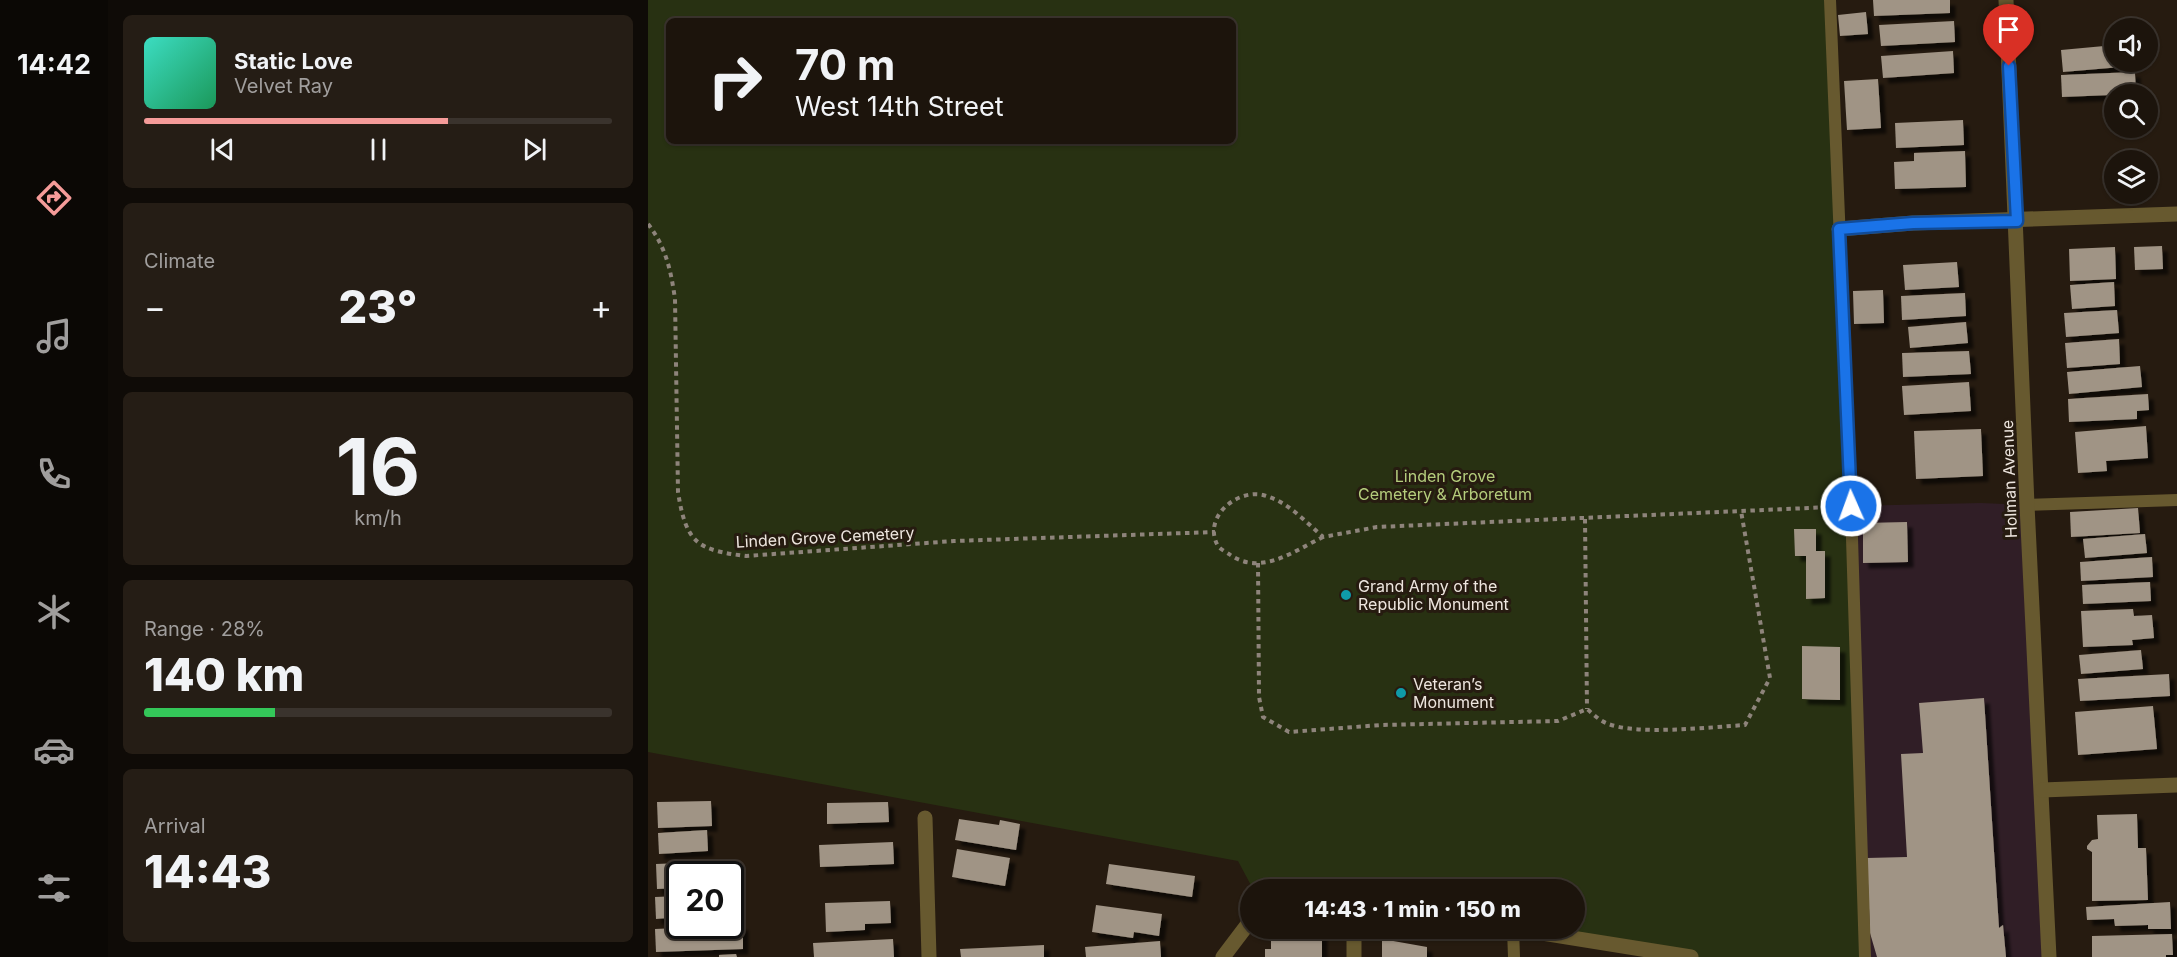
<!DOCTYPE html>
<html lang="en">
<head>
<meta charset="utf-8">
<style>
  :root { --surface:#1c140c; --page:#251d15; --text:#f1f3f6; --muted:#a09e9d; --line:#3a332d; --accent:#f59b99 }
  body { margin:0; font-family:Inter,sans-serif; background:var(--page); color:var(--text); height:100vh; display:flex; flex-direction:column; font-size:22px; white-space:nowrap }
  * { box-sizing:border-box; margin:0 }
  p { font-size:20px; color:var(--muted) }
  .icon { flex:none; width:33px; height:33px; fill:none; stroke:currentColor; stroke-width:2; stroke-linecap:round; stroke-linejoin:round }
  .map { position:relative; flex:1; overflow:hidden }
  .details { display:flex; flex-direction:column; gap:15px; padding:15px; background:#0f0b07; width:540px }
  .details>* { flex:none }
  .top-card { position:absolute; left:18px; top:18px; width:570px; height:126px; border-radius:9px; box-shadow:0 2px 4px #0004,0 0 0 2px var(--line); background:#1c140c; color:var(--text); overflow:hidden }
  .fabs { position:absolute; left:1456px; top:18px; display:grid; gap:12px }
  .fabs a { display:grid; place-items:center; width:54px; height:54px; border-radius:50%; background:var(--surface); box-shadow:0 2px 4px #0004,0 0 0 2px var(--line); font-size:30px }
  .speed { position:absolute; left:18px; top:861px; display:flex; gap:12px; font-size:30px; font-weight:700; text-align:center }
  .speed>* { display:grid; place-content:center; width:78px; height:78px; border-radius:50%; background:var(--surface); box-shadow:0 2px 4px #0004,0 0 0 2px var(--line); line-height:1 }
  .speed .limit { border:3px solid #111; border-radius:9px; background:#fff; color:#111 }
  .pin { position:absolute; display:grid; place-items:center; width:51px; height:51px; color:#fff; margin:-62px -26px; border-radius:50% 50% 50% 0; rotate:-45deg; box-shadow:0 0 6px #0007 }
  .pin .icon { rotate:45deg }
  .me { position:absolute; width:66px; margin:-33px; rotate:358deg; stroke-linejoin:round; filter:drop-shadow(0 0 4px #0008) }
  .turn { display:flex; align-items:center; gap:21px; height:126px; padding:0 30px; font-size:27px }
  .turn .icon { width:78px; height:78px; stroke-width:2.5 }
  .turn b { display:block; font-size:42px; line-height:51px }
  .big { font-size:45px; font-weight:800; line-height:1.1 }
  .details .tile { flex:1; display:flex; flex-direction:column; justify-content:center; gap:9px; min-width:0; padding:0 21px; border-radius:9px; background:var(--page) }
  .details .dial { align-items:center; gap:0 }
  .dial b { font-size:78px; line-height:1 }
  .song { display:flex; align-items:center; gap:18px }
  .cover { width:72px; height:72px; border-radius:9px; background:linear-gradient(135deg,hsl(170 70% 55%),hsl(150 70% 35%)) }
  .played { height:6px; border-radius:3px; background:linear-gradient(90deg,var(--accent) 65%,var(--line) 65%) }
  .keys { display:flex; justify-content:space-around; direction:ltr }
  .heat { display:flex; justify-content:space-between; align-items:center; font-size:33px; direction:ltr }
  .charge { height:9px; border-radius:4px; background:linear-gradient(90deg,#34c759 28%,var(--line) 0) }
  .trip { position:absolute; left:592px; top:879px; width:345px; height:60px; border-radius:30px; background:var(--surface); box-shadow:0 2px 4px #0004,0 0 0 2px var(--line); font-weight:800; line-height:60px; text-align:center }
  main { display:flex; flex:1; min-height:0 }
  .tabs { display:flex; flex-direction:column; width:108px; justify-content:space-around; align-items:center; background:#0b0805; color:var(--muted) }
  .tabs .icon { width:42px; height:42px }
  .tabs .current { color:var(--accent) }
  .tabs b { font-size:27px; color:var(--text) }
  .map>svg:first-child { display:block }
  .commercial { fill:#301e26 }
  .green { fill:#283112; fill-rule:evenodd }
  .building { fill:#a09485; filter:url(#shadow) }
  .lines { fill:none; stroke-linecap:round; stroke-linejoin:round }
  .path { stroke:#8e847b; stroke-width:4; stroke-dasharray:4.5 4.5; stroke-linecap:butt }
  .lane { stroke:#67592f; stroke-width:12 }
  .street { stroke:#67592f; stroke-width:15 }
  .route-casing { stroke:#114b97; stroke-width:15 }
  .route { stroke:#1a73e8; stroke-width:10 }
  .culture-dot { fill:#0f9aa8; stroke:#261b10; stroke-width:2 }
  .labels { text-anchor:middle; stroke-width:6; stroke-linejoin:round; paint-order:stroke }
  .park-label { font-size:16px; fill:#b4cd7c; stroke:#261b10 }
  .street-label { font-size:16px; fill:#eee6df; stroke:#261b10 }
  .poi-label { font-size:16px; fill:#eee6df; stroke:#261b10; text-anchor:start }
</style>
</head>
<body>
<main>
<nav class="tabs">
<b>14:42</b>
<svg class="icon current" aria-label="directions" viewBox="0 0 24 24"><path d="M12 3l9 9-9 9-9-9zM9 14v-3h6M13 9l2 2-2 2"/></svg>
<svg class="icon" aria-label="music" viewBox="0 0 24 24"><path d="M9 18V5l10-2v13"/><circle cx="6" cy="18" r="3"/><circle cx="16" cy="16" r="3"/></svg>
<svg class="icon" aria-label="phone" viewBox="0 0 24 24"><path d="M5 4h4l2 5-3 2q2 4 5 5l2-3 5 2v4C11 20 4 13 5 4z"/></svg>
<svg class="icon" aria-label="climate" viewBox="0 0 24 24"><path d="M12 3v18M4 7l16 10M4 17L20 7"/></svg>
<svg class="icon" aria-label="car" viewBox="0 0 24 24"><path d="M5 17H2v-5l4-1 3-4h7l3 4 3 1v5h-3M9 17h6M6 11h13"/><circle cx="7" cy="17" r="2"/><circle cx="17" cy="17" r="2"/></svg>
<svg class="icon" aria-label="filters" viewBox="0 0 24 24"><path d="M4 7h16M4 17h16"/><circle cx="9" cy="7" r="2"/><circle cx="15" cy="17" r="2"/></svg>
</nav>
<section class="details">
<div class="tile">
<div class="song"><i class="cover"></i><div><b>Static Love</b><p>Velvet Ray</p></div></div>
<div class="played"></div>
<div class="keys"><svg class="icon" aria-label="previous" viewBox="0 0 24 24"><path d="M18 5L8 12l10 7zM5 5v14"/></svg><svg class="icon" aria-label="pause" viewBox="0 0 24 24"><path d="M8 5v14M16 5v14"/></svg><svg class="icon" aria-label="next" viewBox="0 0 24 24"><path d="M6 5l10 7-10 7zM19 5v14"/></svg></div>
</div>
<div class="tile"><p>Climate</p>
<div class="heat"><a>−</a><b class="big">23°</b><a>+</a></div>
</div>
<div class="tile dial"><b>16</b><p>km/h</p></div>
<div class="tile"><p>Range · 28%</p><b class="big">140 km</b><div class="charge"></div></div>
<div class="tile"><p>Arrival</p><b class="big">14:43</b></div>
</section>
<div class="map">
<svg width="1529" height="957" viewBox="0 0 1529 957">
  <defs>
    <filter id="shadow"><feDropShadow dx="5.5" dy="5.5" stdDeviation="1.5" flood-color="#0009"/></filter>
  </defs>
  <rect width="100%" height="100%" fill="#261b10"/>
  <!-- commercial -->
  <polygon class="commercial" points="1333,503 1379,505 1401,957 1217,957 1203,506"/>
  <!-- green -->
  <path class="green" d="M0,0H1182L1217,957H1043L862,929L927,928V890L605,889L590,861L0,752ZM21,21H585V141H21Z"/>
  <!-- building -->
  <g class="building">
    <polygon points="1225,0 1302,0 1302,13 1226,16"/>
    <polygon points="1218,12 1220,34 1192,36 1190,15"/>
    <polygon points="1306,21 1307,42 1233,46 1231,25"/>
    <polygon points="1467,45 1467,62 1472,62 1473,67 1415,72 1413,50"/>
    <polygon points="1305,51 1306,73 1235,78 1233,56"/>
    <polygon points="1487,72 1488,94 1414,97 1413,75"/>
    <polygon points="1230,79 1233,128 1199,130 1196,81"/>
    <polygon points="1315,120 1316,145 1248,148 1247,123"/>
    <polygon points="1317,151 1318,187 1247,189 1246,162 1266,161 1266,153"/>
    <polygon points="1514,246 1515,269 1487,270 1486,247"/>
    <polygon points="1467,247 1468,279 1422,281 1421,249"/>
    <polygon points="1309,262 1311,287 1257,290 1255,265"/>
    <polygon points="1466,282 1467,306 1424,309 1422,285"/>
    <polygon points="1235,290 1236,323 1206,324 1205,291"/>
    <polygon points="1317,293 1318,316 1254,320 1253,296"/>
    <polygon points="1469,310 1471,333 1418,337 1416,313"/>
    <polygon points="1318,322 1320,343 1262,348 1260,327"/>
    <polygon points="1471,339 1472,364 1419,368 1417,343"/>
    <polygon points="1321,351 1323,374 1255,377 1254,353"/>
    <polygon points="1492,366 1494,387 1421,394 1419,372"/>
    <polygon points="1321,382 1323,411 1256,415 1254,386"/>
    <polygon points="1500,394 1501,410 1489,411 1489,419 1421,422 1420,399"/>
    <polygon points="1498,426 1500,458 1458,461 1459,471 1430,473 1427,432"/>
    <polygon points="1333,429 1335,476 1268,479 1266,431"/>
    <polygon points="1490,508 1492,533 1423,537 1422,512"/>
    <polygon points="1259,522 1260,562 1215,563 1215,523"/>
    <polygon points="1146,529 1168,529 1168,551 1177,551 1177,598 1158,599 1158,556 1147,556"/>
    <polygon points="1497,534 1499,553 1437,558 1435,539"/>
    <polygon points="1504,557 1505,577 1433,581 1432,562"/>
    <polygon points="1502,582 1503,601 1435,604 1434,585"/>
    <polygon points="1485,609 1486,616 1504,615 1506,638 1484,640 1485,645 1435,647 1433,611"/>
    <polygon points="1154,646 1192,647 1192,700 1154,699"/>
    <polygon points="1493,650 1495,669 1433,674 1431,655"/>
    <polygon points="1521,674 1522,696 1432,701 1430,679"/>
    <polygon points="1336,698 1351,928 1355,925 1358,957 1229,957 1222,933 1219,858 1259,857 1253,754 1275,753 1271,703"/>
    <polygon points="1505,706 1509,749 1430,755 1427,712"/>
    <polygon points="63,801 64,826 10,828 9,802"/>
    <polygon points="240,802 241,822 179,824 179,803"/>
    <polygon points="1489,814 1490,848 1498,848 1500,900 1444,901 1444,852 1439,849 1439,846 1444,840 1450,839 1449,815"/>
    <polygon points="311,819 351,825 352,820 372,824 368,850 307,840"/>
    <polygon points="59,830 60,851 11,854 10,833"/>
    <polygon points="245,842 246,864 172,867 171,845"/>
    <polygon points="309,849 362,858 357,886 304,877"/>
    <polygon points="81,861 82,874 32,874 32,888 9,889 8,864"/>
    <polygon points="461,864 547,876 544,897 458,884"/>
    <polygon points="89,893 90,914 82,915 82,894"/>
    <polygon points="32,896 32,917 8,919 7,897"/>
    <polygon points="242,901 243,923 217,924 217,930 178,932 177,903"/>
    <polygon points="1522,902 1523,929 1500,929 1500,925 1467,926 1466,919 1439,920 1438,907"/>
    <polygon points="448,905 514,914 511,936 486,932 485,938 444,932"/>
    <polygon points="95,925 95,949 8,952 7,929"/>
    <polygon points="674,929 674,957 617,957 617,949 623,949 623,939 631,939 630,930"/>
    <polygon points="1524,934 1525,955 1518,955 1518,957 1444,957 1444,936"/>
    <polygon points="245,939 246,957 166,957 165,943"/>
    <polygon points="734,939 779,947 779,957 734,957"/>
    <polygon points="512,941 513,957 438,957 437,947"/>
    <polygon points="396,945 396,957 313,957 312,949"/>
    <polygon points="88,954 89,957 71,957 71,955"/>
  </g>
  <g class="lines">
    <!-- path -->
    <g class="path">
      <path d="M0,224C18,247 23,271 27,299L30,492C38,543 49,550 98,556L306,541L567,532"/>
      <polyline points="937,519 939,709"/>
      <path d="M675,537C656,546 633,562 611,563C600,564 589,560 581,554C578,552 572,549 570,546C554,518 588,489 615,495C639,501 657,521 675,537L729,527L1184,507"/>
      <path d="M610,563L611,697L615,717L641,732L733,725L910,721L939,709C945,714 951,720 958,723C987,736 1063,727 1097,725L1122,678L1093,511"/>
    </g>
    <!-- lane -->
    <g class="lane">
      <polyline points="1182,0 1203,506 1217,957"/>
      <polyline points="1379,505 1529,500"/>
      <polyline points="865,929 866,957"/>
    </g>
    <!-- street -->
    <g class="street">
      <polyline points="1358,0 1379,505 1401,957"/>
      <polyline points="1191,229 1265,223 1529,214"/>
      <polyline points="1394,790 1529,785"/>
      <polyline points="277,818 281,957"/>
      <polyline points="706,928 706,957"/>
      <polyline points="862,928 1043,957"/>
      <polyline points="575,957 603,920"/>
    </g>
  </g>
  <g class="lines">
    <!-- route casing -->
    <g class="route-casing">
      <polyline id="route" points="1203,506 1191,229 1265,223 1369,221 1361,66"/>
    </g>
    <!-- route -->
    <use href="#route" class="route"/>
  </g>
  <!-- markers -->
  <g class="culture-dot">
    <circle cx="698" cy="595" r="6"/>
    <circle cx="753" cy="693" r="6"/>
  </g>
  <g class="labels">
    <!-- park labels -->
    <g class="park-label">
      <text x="797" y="482">Linden Grove<tspan x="797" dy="18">Cemetery &amp; Arboretum</tspan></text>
    </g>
    <!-- street labels -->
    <g class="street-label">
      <text transform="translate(1361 479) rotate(-92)" y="6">Holman Avenue</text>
      <text transform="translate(177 537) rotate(-3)" y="6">Linden Grove Cemetery</text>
    </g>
    <!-- poi labels -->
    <g class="poi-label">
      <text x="710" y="592">Grand Army of the<tspan x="710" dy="18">Republic Monument</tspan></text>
      <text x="765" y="690">Veteran’s<tspan x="765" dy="18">Monument</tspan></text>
    </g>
  </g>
</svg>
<div class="fabs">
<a><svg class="icon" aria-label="sound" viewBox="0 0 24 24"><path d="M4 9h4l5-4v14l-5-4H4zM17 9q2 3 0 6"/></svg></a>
<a><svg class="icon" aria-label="search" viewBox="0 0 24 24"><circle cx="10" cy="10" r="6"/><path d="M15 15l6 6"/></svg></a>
<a><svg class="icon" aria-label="layers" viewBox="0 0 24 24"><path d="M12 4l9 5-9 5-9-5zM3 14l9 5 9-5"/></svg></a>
</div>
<div class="speed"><div class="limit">20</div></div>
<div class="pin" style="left:1361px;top:66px;background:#d93025"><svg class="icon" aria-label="arrive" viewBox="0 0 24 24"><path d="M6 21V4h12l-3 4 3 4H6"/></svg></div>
<svg class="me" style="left:1203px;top:506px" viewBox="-20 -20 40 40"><circle r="17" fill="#1a73e8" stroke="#fff" stroke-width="3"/><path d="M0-11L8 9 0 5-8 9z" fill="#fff"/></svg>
<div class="trip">14:43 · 1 min · 150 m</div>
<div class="top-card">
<div class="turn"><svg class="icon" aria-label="right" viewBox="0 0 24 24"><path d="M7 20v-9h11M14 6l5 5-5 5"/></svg><div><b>70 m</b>West 14th Street</div></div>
</div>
</div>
</main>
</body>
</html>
